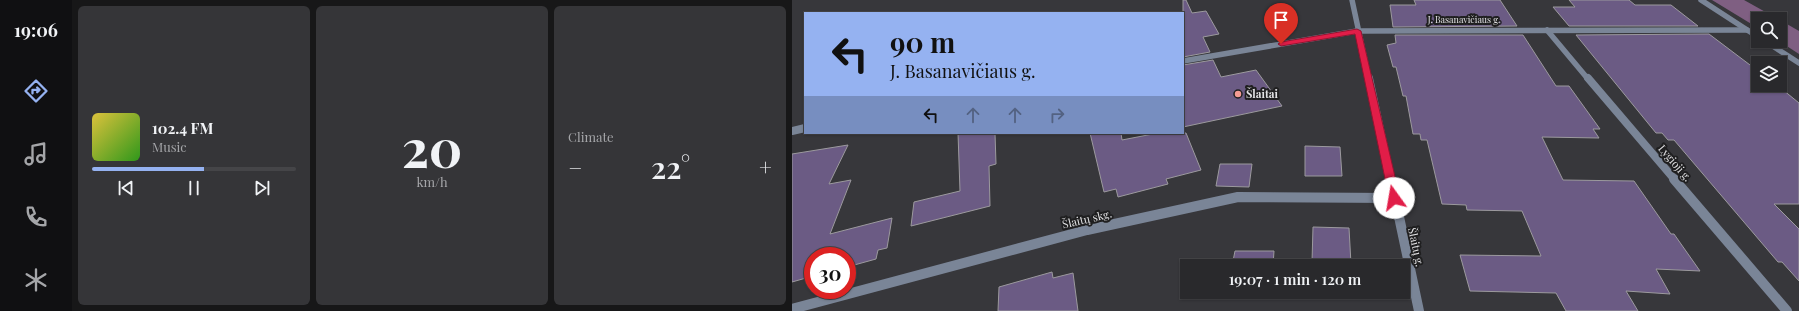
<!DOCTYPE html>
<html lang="en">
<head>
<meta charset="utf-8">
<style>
  :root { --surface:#29292c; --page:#353538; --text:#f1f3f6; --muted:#a5a6a9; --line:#454548; --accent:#95b2f1 }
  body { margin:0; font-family:"Playfair Display",serif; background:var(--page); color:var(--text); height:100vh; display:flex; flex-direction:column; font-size:15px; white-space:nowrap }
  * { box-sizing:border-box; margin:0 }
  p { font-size:13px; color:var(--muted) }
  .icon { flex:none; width:22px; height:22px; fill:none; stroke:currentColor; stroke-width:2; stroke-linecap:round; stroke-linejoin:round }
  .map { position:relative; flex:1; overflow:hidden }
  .side { display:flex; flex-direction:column; gap:6px; padding:6px; background:#171718; width:720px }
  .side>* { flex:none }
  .guide { position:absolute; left:12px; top:12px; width:380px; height:122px; border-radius:0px; box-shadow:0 1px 3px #0004,0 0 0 1px var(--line); background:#95b2f1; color:#111; overflow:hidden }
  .buttons { position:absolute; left:959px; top:12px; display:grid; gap:8px }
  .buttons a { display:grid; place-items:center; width:36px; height:36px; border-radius:0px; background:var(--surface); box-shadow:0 1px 3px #0004,0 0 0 1px var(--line); font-size:20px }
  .speed { position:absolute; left:12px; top:247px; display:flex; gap:8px; font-size:20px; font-weight:700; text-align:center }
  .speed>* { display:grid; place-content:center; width:52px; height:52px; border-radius:50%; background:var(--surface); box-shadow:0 1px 3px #0004,0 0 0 1px var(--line); line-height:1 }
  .speed .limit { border:6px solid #d22; background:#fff; color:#111 }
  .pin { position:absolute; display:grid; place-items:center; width:34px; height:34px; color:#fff; margin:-41px -17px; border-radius:50% 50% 50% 0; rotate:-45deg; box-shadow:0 0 4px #0007 }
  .pin .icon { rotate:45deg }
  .me { position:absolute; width:44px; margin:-22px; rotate:347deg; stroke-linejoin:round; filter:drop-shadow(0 0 3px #0008) }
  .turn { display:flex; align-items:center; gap:14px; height:84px; padding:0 20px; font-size:18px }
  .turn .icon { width:52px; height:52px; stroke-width:2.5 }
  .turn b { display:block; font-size:28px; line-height:34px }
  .lanes { display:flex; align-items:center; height:38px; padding:0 20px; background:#0003; justify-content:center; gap:20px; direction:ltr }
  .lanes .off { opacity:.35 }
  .big { font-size:30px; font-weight:600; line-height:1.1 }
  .side .tile { flex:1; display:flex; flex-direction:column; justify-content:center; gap:6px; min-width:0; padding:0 14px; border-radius:6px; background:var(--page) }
  .side .dial { align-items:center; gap:0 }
  .dial b { font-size:52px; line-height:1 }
  .song { display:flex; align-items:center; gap:12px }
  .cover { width:48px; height:48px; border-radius:6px; background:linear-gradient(135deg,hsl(50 70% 55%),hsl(110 70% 35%)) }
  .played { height:4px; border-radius:2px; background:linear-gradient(90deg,var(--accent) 55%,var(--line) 55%) }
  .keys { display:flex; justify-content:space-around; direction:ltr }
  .heat { display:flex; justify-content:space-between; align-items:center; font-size:22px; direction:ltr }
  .side .tiles { flex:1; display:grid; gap:6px; grid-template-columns:repeat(3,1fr) }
  .trip { position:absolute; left:388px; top:259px; width:230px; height:40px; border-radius:0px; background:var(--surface); box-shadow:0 1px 3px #0004,0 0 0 1px var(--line); font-weight:600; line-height:40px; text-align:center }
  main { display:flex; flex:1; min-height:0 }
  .tabs { display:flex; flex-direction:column; width:72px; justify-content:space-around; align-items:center; background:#101012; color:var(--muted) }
  .tabs .icon { width:28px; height:28px }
  .tabs .selected { color:var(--accent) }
  .tabs b { font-size:18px; color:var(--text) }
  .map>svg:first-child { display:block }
  .forest { fill:#7f5f82 }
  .building { fill:#6b5b84; stroke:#9c9a9e }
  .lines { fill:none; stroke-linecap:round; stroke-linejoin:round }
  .minor-far2 { stroke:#7a8597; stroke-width:5.5 }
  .minor-far1 { stroke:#7a8597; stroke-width:8 }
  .minor { stroke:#7a8597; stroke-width:10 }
  .tertiary { stroke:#7a8597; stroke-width:5.5 }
  .route { fill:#e11d48; stroke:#92132f }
  .poi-dot { fill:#f59c93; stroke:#1f1f20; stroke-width:1.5 }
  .labels { text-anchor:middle; stroke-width:4; stroke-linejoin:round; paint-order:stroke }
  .far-street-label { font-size:9px; fill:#e3e3e5; stroke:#1f1f20 }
  .poi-label { font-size:11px; font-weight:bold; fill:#e3e3e5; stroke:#1f1f20; text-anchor:start }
  .street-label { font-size:11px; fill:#e3e3e5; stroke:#1f1f20 }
</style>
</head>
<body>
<main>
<nav class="tabs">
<b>19:06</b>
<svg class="icon selected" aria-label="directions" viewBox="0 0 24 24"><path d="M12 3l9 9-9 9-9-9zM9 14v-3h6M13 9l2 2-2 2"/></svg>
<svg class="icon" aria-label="music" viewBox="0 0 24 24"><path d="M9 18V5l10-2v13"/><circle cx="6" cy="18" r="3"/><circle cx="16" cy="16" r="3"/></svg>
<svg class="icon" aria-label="phone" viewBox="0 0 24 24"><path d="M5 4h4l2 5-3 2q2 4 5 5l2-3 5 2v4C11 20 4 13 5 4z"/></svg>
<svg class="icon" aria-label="climate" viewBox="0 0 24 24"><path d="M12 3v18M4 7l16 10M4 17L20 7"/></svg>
</nav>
<section class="side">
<div class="tiles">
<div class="tile">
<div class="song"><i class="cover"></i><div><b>102.4 FM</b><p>Music</p></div></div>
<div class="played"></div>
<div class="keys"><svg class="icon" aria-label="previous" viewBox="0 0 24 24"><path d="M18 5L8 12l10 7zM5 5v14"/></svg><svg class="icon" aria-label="pause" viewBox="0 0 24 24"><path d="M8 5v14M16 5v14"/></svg><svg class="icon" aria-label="next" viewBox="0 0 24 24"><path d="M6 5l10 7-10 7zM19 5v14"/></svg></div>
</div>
<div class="tile dial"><b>20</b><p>km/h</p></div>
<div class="tile"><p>Climate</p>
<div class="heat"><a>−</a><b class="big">22°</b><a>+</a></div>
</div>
</div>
</section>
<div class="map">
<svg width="1007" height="311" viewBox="0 0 1007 311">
  <rect width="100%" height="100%" fill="#37373b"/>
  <!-- forest -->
  <g class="forest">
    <polygon points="920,0 952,0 986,19 966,19 966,28"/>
    <polygon points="988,20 1007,31 1007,54 987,41"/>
  </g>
  <!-- building -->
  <g class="building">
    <polygon points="391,0 394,0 400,13 414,11 427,34 411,37 418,52 391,57"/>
    <polygon points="622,0 708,0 725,26 601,27 598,5 624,5"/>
    <polygon points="777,0 837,0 843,5 879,5 906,26 777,26 761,7 783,7"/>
    <polygon points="917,34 966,71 966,85 985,85 1007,103 1007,204 982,204 1007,229 1007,281 990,262 986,262 882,140 876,140 870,133 864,133 784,35"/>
    <polygon points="603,35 731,35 764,86 777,86 808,129 801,129 807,138 750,137 771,180 842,181 879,234 882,234 908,271 864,269 878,294 834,291 846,311 774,311 764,293 678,291 668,255 749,256 730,211 675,210 674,205 650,204 635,140 629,140 628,134 621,134 614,96 611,96 604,67 601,67 595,45 604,43"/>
    <polygon points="421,60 429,77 464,70 490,106 391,127 391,65"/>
    <polygon points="166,133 203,133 204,164 197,166 198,206 119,226 122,202 168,191"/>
    <polygon points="298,133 329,133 330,140 366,133 394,133 409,170 374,179 376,184 326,197 324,189 312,192"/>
    <polygon points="56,145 37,184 59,180 38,234 100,218 95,248 86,250 84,259 55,267 55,256 21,256 21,276 0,282 0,154"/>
    <polygon points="513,146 548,147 550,176 513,176"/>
    <polygon points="428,164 460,164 457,187 424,186"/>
    <polygon points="521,227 557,228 559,264 520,262"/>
    <polygon points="443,251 482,251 481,266 440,266"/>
    <polygon points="260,272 261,278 281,273 286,311 206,311 207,287"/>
    <polygon points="437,292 479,292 479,296 436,295"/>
  </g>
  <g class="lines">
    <!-- minor-far2 -->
    <g class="minor-far2">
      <polyline points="560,0 577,79"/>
      <polyline points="755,30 796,79"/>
      <polyline points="391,61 565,31 955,30"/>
    </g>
    <!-- minor-far1 -->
    <g class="minor-far1">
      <polyline points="577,78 599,180"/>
      <polyline points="796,78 883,180"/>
      <polyline points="0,131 13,128"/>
    </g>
    <!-- minor -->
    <g class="minor">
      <polyline points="599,179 627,311"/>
      <polyline points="882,179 995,311"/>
      <polyline points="0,309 295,230 446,197 602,198"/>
    </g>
    <!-- tertiary -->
    <g class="tertiary">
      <polyline points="909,0 966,37"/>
      <polyline points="973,41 1007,63"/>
    </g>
  </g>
  <!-- route -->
  <polygon class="route" points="565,29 569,31 608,198 602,201 597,198 563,34 489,46 486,44 489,42"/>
  <!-- markers -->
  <circle class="poi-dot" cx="446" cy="94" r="4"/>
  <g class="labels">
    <!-- far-street labels -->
    <g class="far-street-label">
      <text x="672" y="23">J. Basanavičiaus g.</text>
    </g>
    <!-- poi labels -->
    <g class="poi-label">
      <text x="454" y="98">Šlaitai</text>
    </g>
    <!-- street labels -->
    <g class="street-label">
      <text transform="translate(883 163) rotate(49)" y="4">Lygioji g.</text>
      <text transform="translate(295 219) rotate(-13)" y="4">Šlaitų skg.</text>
      <text transform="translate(624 247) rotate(78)" y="4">Šlaitų g.</text>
    </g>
  </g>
</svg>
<div class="buttons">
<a><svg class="icon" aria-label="search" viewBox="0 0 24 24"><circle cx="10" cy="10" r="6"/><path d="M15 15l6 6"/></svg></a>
<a><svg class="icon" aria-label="layers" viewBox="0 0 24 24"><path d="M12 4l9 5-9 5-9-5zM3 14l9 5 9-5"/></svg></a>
</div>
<div class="speed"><div class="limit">30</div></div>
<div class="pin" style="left:489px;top:44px;background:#d93025"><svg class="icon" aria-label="arrive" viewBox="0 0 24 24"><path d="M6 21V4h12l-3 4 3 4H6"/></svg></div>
<svg class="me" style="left:602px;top:198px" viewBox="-20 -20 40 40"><circle r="19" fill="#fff"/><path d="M0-13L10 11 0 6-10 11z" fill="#e11d48"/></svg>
<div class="trip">19:07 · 1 min · 120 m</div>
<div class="guide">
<div class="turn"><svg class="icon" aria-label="left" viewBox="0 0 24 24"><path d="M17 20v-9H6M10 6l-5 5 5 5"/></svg><div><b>90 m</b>J. Basanavičiaus g.</div></div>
<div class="lanes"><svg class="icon" aria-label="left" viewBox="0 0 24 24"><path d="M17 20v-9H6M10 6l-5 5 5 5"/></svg><svg class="icon off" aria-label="ahead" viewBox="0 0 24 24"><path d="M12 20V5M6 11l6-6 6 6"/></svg><svg class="icon off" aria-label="ahead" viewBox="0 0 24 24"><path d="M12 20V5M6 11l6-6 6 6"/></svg><svg class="icon off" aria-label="right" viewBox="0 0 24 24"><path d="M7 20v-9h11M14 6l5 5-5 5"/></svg></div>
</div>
</div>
</main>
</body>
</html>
